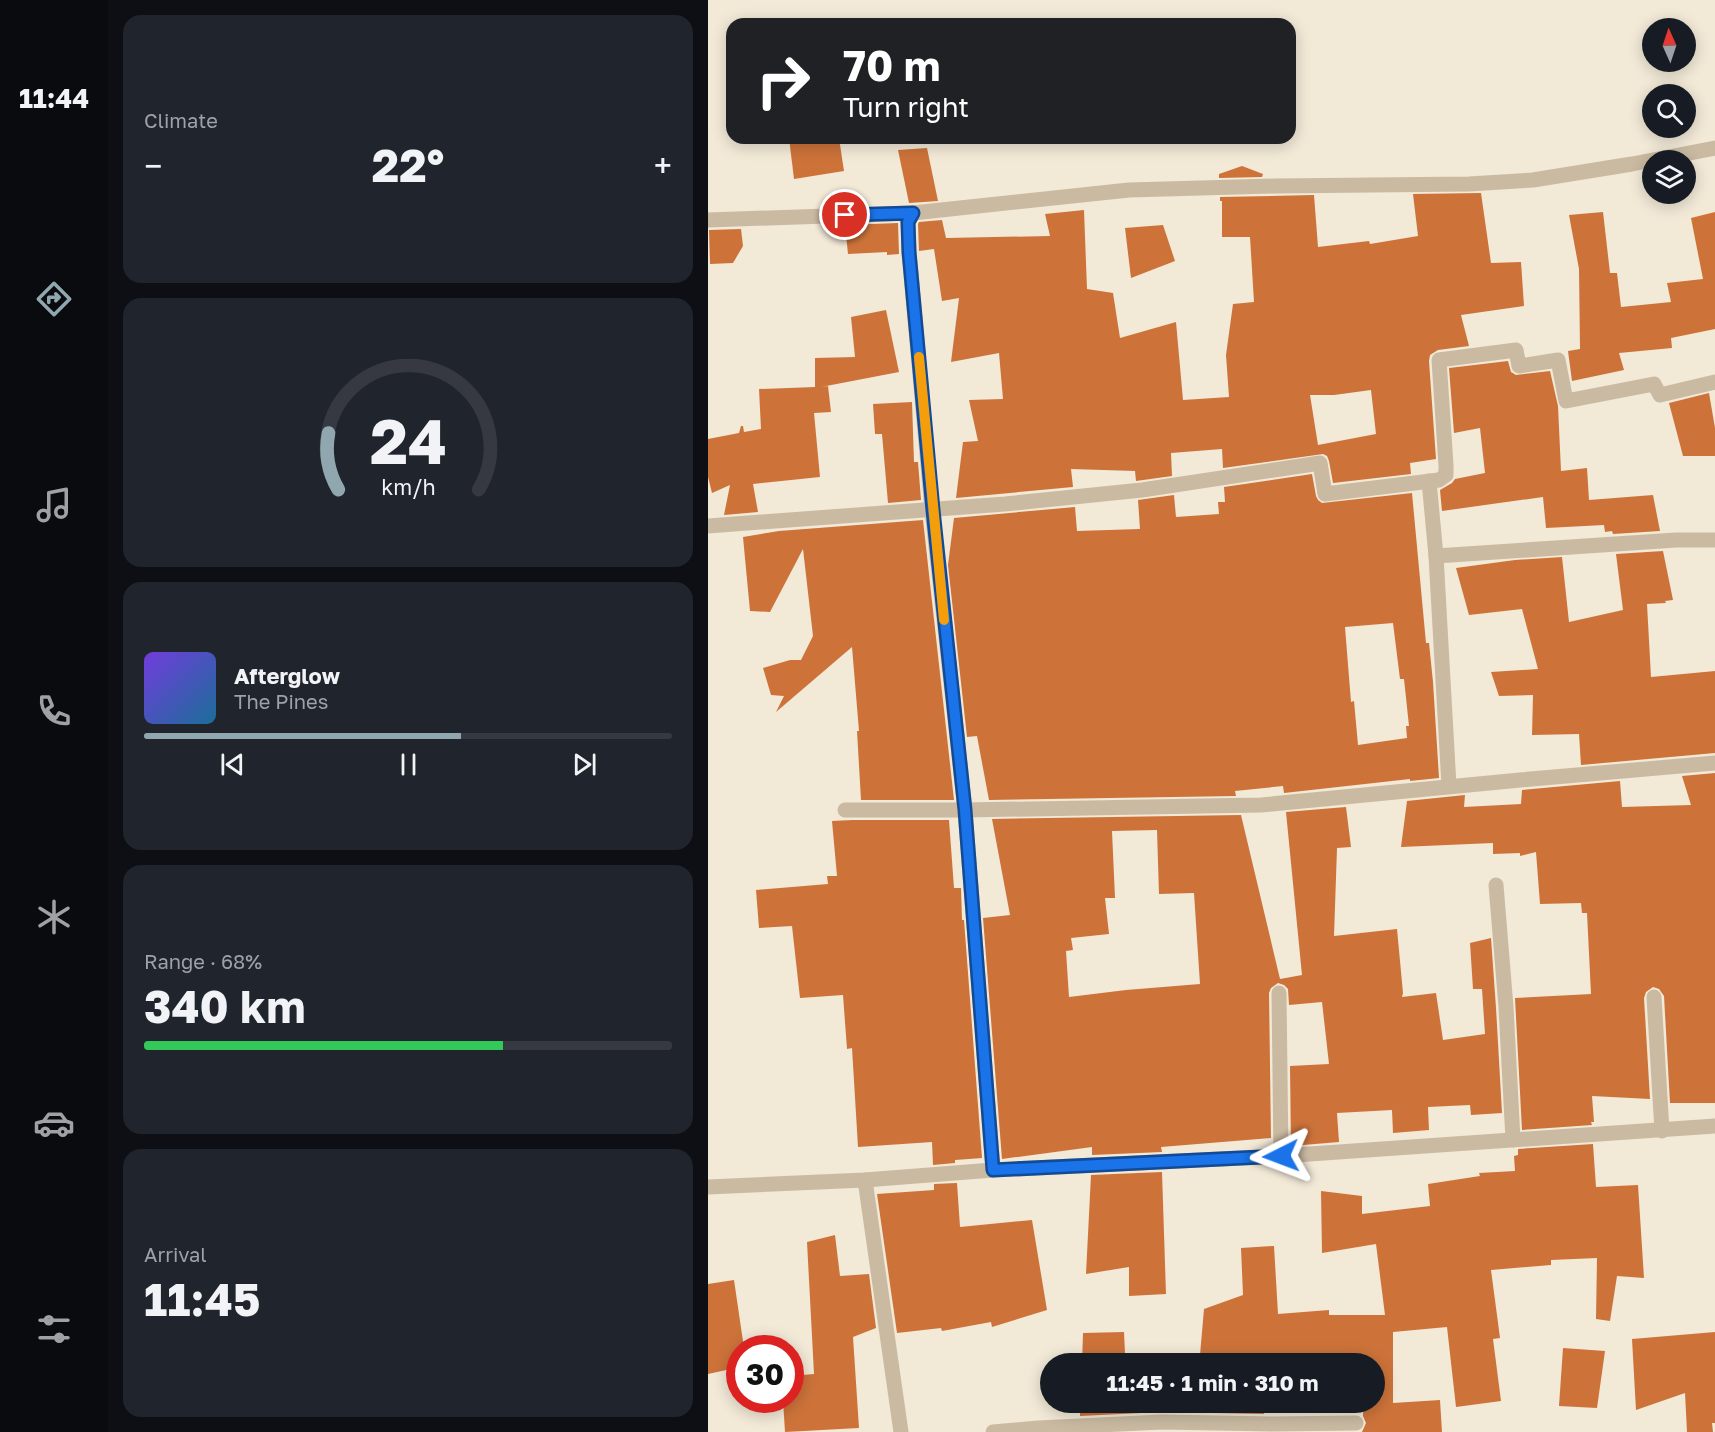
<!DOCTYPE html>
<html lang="en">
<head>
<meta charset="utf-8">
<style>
  :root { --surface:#171b24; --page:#20242c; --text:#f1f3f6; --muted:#9ea1a6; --line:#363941; --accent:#90a7af }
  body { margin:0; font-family:"Golos Text",sans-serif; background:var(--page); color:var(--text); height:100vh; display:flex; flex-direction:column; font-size:22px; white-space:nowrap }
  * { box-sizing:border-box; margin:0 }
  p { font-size:20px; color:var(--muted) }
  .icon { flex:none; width:33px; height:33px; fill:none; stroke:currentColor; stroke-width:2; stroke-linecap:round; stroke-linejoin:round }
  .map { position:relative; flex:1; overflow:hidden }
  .drawer { display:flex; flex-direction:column; gap:15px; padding:15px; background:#0d0f14; width:600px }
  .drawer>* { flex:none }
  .banner { position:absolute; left:18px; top:18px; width:570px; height:126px; border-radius:18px; box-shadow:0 3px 15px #0003; background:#202124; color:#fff; overflow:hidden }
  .needle { width:39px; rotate:357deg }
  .tools { position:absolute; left:934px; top:18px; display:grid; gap:12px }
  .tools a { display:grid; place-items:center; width:54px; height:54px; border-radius:50%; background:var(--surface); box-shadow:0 3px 15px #0003; font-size:30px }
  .speed { position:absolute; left:18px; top:1335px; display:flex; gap:12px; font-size:30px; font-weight:700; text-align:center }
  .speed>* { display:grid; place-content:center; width:78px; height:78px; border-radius:50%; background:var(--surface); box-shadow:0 3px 15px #0003; line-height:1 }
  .speed .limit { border:9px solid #d22; background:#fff; color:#111 }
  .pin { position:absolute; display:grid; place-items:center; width:51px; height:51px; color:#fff; margin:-26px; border:3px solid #fff; border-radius:50%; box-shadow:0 2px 6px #0007 }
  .me { position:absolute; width:66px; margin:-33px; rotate:267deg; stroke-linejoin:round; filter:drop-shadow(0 0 4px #0008) }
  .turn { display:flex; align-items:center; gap:21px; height:126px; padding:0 18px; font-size:27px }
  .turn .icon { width:78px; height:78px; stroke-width:2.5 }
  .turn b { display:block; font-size:42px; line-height:51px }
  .big { font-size:45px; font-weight:700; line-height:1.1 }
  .drawer .tile { flex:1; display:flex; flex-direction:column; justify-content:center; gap:9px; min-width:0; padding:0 21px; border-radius:18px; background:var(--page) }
  .drawer .dial { align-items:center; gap:0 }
  .dial svg { height:156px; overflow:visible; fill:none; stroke:var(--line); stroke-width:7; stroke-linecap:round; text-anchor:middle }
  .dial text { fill:var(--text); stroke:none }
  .song { display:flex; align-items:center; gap:18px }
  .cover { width:72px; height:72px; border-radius:9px; background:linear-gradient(135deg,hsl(260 70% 55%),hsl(200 70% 35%)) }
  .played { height:6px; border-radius:3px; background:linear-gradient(90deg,var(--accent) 60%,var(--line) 60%) }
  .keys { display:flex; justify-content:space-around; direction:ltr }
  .heat { display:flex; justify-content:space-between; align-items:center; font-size:33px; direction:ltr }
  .charge { height:9px; border-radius:4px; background:linear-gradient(90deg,#34c759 68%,var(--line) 0) }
  .trip { position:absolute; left:332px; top:1353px; width:345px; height:60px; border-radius:30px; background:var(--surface); box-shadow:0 3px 15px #0003; font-weight:700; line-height:60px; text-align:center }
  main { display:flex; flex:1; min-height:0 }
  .dock { display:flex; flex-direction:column; width:108px; justify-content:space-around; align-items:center; background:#090b0e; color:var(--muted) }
  .dock .icon { width:42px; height:42px }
  .dock .selected { color:var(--accent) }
  .dock b { font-size:27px; color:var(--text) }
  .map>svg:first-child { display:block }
  .building { fill:#cd733a; fill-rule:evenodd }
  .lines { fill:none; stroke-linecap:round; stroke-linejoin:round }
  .minor { stroke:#cabaa2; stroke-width:15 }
  .route-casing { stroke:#114b97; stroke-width:15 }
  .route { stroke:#1a73e8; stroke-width:10 }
  .slow { stroke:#f59e0b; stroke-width:10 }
</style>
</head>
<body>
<main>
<nav class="dock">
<b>11:44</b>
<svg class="icon selected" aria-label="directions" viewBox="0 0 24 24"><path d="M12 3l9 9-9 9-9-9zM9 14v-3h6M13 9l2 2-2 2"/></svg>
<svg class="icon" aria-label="music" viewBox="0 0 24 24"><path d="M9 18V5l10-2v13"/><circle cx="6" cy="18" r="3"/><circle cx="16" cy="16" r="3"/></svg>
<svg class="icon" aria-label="phone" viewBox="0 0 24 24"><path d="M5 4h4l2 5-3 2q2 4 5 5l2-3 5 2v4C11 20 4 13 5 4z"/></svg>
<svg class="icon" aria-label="climate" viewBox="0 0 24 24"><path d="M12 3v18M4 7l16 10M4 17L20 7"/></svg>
<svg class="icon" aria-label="car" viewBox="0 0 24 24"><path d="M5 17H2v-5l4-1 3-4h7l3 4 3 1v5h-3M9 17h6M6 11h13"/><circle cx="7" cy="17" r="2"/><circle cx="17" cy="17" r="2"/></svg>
<svg class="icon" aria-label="filters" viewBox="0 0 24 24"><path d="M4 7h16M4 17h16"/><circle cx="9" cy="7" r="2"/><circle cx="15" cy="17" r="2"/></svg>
</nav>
<section class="drawer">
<div class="tile"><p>Climate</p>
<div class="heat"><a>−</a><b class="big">22°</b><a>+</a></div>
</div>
<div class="tile dial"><svg viewBox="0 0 100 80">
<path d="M14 69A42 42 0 1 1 86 69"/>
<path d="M14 69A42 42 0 0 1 9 40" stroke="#90a7af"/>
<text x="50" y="56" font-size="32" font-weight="700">24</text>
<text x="50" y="72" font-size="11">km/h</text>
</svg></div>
<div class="tile">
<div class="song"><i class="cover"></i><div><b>Afterglow</b><p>The Pines</p></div></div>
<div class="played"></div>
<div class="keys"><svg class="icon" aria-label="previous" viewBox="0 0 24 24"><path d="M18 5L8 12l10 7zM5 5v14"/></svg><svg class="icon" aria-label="pause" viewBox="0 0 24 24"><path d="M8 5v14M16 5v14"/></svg><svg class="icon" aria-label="next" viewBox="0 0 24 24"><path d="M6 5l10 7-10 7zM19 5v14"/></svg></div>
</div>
<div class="tile"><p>Range · 68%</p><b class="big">340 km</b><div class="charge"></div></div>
<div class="tile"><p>Arrival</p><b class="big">11:45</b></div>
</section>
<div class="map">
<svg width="1007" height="1432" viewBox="0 0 1007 1432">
  <rect width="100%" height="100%" fill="#f2e9d7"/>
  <!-- building -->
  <g class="building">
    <polygon points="81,138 131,138 136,171 86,179"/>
    <polygon points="219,148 230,201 201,203 190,150"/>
    <polygon points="534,166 555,174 554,177 511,178 511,174"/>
    <path d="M773,193L783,263L813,262L816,306L753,315L761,346L730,350L722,355L721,361L728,459L702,463L703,474L625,483L621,461L619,456L615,454L515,468L514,449L463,453L464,476L428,481L427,471L363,469L365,487L248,498L255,442L270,441L261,400L295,399L291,353L243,362L251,298L234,301L226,249L211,251L210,224L211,222L234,220L238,238L342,236L337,214L376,210L379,289L405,293L412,338L468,322L475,400L521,397L518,355L525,304L546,302L542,237H514V201H512V197L606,195L610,247L661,241L662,244L710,236L705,194ZM663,390L668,434L610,445L602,395H626Z"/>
    <polygon points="895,212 902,273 909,273 913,307 963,302 959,283 995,279 983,218 1007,212 1007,329 963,338 964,348 911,353 916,370 864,381 860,351 872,349 871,269 861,215"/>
    <polygon points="190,223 191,254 179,255 179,252 140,254 137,225"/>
    <polygon points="455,225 467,261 423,278 417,228"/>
    <polygon points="33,229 35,246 25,263 2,264 1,230"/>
    <polygon points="178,310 191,372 113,387 120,386 123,412 106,413 112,477 45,484 50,512 16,515 22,485 4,493 0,477 0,439 31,433 33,426 35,426 36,432 53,429 51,389 107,387 107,358 147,357 143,317"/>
    <polygon points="800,361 803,372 808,375 842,371 850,406 853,471 879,468 881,500 945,495 952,531 905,534 904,531 897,532 896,525 838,528 835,497 734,511 732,490 744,483 747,479 777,473 772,428 746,433 741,368"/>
    <polygon points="1001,393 1007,428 1007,456 975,456 961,403"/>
    <polygon points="204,402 206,462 210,462 213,500 180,503 174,434 167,434 165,404"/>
    <path d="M604,474L608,496L610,500L614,503L704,493L718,643H721L725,682L731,778L702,781V779L576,793L575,786L527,791L528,796L281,800L269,736L259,737L240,565L246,518L367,507L369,531L432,529L430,500L466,495L468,517L511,514L510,502H517L516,487ZM685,623L692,679H696L701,726H698L699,738L650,745L646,701L643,702L637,627Z"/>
    <polygon points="215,520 246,800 153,800 149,731 151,731 144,647 68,712 76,696 63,695 55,668 82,660 93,660 105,636 95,549 62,612 42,611 35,537 71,531"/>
    <polygon points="955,551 965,600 957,601 958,603 939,604 943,677 1007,671 1007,753 873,765 871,734 824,735 825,695 791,696 783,672 830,669 814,609 761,615 748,568 807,560 854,557 861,622 915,610 908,554"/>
    <polygon points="1007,773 1007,1103 962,1103 956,996 951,989 945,987 938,992 936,998 942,1099 884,1096 886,1122 883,1122 884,1125 814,1130 807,998 883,994 879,913 874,913 873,903 832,904 828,852 812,856 812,853 785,854 785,843 693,847 699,801 757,795 756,807 813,804 814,790 912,781 914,807 983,805 974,776"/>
    <path d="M638,807L643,847L629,848L626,936L689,929L695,993L694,997L728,993L735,1040L777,1034L774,989H765L762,943L783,938L788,1008L794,1113L763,1115L762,1105L720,1107L721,1130L685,1133L684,1110L629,1113L631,1142L583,1146L582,1066L621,1064L614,1002L581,1005L580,989L576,985L570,983L563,988L561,993L563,1138L453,1147L454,1152L384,1155V1147L294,1159L275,918L302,915L284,819L533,815L572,979L594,975L578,812ZM449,830L451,894L486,893L492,984L418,990L361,997L358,951L365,950L363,938L401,934L397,898H407L404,831Z"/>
    <polygon points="144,820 241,820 246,888 253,888 254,920 256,920 274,1158 247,1160 247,1163 225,1165 224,1142 150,1147 144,1048 139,1049 135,995 92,998 84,926 51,928 48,890 120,884 119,876 129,876 124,821"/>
    <polygon points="885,1144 888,1187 930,1185 936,1278 909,1276 902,1321 888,1319 889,1258 843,1260 843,1265 783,1270 792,1338 785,1339 793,1401 748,1407 739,1327 685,1332 685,1403 732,1400 734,1432 654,1432 658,1423 655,1416 655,1404 644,1405 644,1402 666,1402 666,1364 374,1364 375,1333 416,1332 417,1353 492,1355 496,1309 535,1295 533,1248 566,1246 570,1314 621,1310 621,1315 677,1315 668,1244 614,1253 613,1191 654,1196 654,1214 722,1206 720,1184 772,1176 771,1173 807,1171 806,1156 810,1155 810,1149"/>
    <polygon points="454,1172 458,1294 421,1296 421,1267 378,1274 383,1175"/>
    <polygon points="249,1183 252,1227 324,1220 339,1310 284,1327 283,1322 234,1331 233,1328 189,1333 169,1194 226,1190 226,1184"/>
    <polygon points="127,1235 132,1276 161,1274 168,1328 145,1337 151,1428 77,1432 75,1400 82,1400 82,1376 106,1374 99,1242"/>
    <polygon points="26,1280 36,1348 32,1348 32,1367 0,1374 0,1284"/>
    <polygon points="1007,1332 1007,1423 1004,1423 1005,1432 979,1432 977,1393 928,1410 924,1339"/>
    <polygon points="855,1348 897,1351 889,1408 851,1406"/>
    <polygon points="372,1402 556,1402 556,1414 454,1412 372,1416"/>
  </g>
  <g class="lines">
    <!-- minor -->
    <g class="minor">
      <polyline points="205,213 200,222 201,252 224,510 257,810 285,1170"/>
      <polyline points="0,220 205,213 421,190 567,186 761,184 825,180 924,164 1007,148"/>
      <polyline points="721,481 728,556 741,786"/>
      <polyline points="0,526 297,504 434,490 612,463 617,494 731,480 738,475 738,465 731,360 808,350 811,366 850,360 858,401 946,384 952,395 1007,382"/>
      <polyline points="728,556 968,540 1007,540"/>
      <polyline points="137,810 257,810 553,805 812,780 1007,763"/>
      <polyline points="788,885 798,1007 805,1140"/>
      <polyline points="571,993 573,1156"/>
      <polyline points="946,997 954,1131"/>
      <polyline points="157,1180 193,1432"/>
      <polyline points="0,1187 157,1180 285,1170 573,1156 1007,1126"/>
      <polyline points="285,1432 330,1428 454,1422 564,1424 648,1423"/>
    </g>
  </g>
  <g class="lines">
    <!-- route casing -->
    <g class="route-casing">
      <polyline id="route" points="137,215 205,213 200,222 201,252 225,510 257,810 285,1170 573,1156"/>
    </g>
    <!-- route -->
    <use href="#route" class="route"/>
    <!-- slow -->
    <polyline class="slow" points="211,357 236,620"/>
  </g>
</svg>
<div class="tools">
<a><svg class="needle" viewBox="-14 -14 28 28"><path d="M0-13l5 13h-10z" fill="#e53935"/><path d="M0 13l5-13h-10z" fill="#9ea1a6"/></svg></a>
<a><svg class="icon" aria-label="search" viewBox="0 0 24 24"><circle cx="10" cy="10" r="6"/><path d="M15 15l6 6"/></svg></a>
<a><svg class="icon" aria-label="layers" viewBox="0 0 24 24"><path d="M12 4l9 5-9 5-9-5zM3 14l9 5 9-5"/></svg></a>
</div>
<div class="speed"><div class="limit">30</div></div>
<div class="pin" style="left:137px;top:215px;background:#d93025"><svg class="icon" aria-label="arrive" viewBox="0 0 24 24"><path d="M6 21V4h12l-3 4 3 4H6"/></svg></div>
<svg class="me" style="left:573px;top:1156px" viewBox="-20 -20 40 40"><path d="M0-17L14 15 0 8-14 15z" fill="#1a73e8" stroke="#fff" stroke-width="4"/></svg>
<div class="trip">11:45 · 1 min · 310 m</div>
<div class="banner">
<div class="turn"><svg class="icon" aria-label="right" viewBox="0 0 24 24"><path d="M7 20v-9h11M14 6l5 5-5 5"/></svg><div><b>70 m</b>Turn right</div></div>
</div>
</div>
</main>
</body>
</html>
